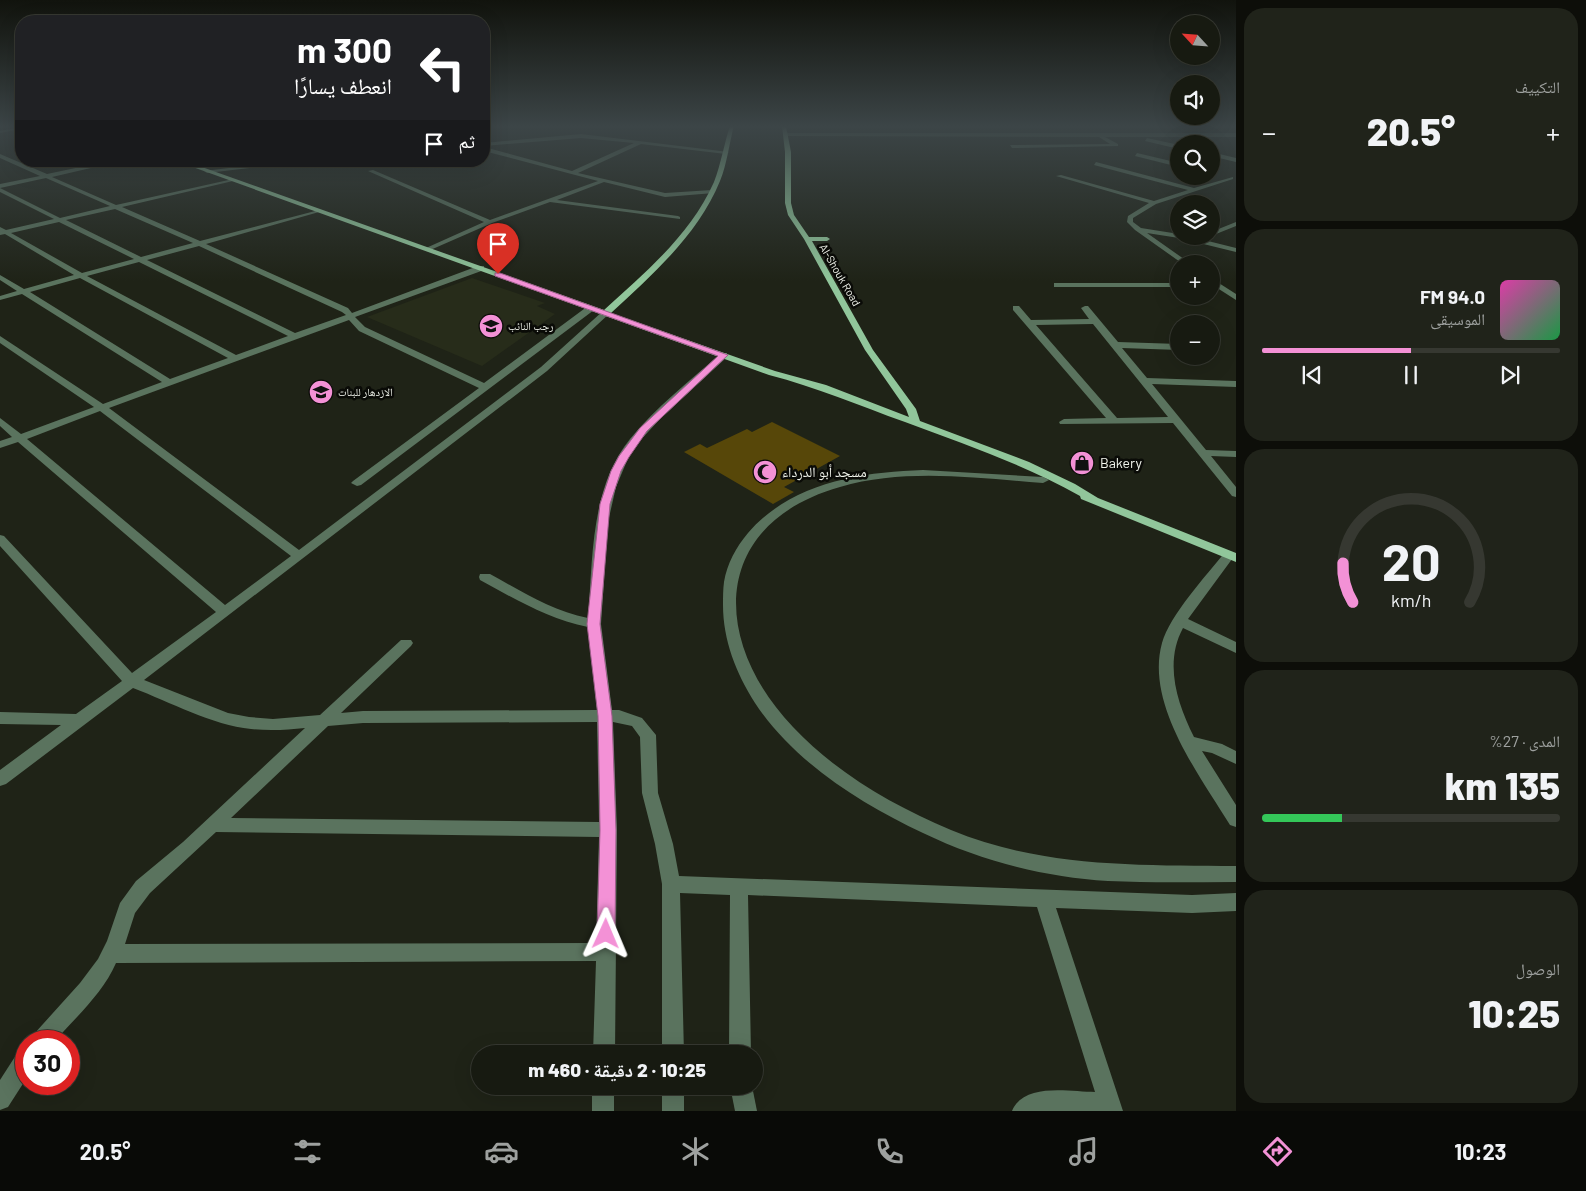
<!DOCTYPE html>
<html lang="ar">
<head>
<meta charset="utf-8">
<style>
  :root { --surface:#171a11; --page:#20231a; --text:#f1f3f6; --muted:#9ea19f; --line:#363831; --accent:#f391d6 }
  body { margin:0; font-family:Barlow,"Noto Naskh Arabic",sans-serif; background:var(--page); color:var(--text); direction:rtl; height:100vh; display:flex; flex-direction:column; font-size:19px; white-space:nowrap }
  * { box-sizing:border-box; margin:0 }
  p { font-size:16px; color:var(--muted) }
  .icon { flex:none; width:28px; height:28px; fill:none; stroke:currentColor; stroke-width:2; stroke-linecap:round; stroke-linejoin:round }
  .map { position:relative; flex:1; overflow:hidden; direction:ltr }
  .details { display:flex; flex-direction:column; gap:8px; padding:8px; background:#0d0e09; width:350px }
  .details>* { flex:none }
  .banner { position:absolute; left:15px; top:15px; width:475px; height:152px; border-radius:20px; box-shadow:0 5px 20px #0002,0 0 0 1px var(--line); direction:rtl; background:#202124; color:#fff; overflow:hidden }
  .needle { width:32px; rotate:296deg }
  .fabs { position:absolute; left:1170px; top:15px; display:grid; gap:10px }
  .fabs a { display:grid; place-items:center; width:50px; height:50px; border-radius:50%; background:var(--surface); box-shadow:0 5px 20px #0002,0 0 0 1px var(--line); font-size:25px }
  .speed { position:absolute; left:15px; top:1030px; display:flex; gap:10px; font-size:25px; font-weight:700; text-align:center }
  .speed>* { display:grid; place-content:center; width:65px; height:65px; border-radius:50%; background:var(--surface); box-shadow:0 5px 20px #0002,0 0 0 1px var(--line); line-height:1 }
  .speed .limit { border:8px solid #d22; background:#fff; color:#111 }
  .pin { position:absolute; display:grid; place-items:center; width:42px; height:42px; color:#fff; margin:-51px -21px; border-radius:50% 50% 50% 0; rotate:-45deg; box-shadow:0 0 5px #0007 }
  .pin .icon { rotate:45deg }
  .me { position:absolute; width:55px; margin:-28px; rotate:1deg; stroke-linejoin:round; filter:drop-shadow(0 0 4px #0008) }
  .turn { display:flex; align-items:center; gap:18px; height:105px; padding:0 15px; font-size:22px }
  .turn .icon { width:65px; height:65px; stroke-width:2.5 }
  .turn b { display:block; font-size:35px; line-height:42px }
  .then { display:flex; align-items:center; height:48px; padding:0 15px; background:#0003; gap:10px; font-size:19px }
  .big { font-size:38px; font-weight:800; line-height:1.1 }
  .details .card { flex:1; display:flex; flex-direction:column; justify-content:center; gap:8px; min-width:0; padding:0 18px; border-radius:20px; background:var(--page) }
  .details .dial { align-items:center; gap:0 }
  .dial svg { height:130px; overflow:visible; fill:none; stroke:var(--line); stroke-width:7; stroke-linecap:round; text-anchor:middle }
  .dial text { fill:var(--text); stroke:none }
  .song { display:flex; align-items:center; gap:15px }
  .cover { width:60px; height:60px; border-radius:8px; background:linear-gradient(135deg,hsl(320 70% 55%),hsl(140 70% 35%)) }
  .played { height:5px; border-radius:2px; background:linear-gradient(90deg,var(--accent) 50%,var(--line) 50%) }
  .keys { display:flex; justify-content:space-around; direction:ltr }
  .heat { display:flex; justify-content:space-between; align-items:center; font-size:28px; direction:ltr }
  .charge { height:8px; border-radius:4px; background:linear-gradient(90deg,#34c759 27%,var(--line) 0) }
  .trip { position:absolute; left:471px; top:1045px; width:292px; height:50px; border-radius:25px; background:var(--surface); box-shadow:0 5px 20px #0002,0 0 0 1px var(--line); font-weight:800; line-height:50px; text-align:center; direction:rtl }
  .tabs { display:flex; height:80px; justify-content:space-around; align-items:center; background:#090a07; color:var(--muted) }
  .tabs .icon { width:35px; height:35px }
  .tabs .current { color:var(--accent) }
  .tabs b { font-size:22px; color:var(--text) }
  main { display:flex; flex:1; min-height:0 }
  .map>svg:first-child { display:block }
  .built { fill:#272c1a }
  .building { fill:#574709 }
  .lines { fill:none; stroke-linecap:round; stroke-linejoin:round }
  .minor { fill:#5a735e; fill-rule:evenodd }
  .primary { fill:#91c69b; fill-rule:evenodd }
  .route { fill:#f391d6; stroke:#9e5e8b }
  .labels { text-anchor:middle; stroke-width:5; stroke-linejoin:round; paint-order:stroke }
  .far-street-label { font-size:11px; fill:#f1f4ec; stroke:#0a0b07 }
  .far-poi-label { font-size:11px; fill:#f1f4ec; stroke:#0a0b07; text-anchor:start }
  .poi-label { font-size:14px; fill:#f1f4ec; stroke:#0a0b07; text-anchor:start }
</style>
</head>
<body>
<main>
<section class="details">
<div class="card"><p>التكييف</p>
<div class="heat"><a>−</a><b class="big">20.5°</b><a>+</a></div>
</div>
<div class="card">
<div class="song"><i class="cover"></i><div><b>94.0 FM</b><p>الموسيقى</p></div></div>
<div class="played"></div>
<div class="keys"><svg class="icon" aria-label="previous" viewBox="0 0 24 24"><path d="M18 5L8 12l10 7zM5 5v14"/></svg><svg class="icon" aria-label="pause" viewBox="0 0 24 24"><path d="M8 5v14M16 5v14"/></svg><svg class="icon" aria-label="next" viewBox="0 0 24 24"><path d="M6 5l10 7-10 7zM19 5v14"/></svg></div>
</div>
<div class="card dial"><svg viewBox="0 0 100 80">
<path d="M14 69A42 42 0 1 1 86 69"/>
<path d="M14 69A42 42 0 0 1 8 45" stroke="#f391d6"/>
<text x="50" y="56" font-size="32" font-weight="700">20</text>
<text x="50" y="72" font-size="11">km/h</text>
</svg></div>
<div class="card"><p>المدى · 27%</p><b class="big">135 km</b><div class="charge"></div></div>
<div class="card"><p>الوصول</p><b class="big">10:25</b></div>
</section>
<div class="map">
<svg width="1236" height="1111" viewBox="0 0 1236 1111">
  <rect width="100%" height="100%" fill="#1f2317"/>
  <!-- built -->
  <polygon class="built" points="472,278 545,303 537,306 555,314 482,366 367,317"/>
  <!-- building -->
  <polygon class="building" points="772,422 840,456 784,487 794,492 773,504 684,452 700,444 707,448 747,429 752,432"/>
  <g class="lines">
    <!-- minor -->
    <g class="minor">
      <polygon points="705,126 731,126 733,127 731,128"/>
      <polygon points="21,127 21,129 0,133 0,131"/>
      <polygon points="786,133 1236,133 1236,137 1105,137 1118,144 1118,146 1012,148 1010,145 1110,144 1099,137 784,136"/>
      <polygon points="581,134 729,152 726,154 641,144 578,173 665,193 712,190 714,193 665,197 604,182 557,200 678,216 680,217 680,219 550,202 492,223 428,251 424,249 426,248 484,222 368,171 373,170 490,220 598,181 484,151 484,147 572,171 634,143 581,138 484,146 484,143"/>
      <polygon points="1147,138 1179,145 1179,149 1145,141"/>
      <polygon points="1211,152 1236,158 1236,162 1211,156"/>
      <polygon points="1137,153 1179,163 1179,167 1135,156"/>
      <path d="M0,154L47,174L109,161H121L52,177L116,205L233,179V181L122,207L200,241L319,210V212L206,244L348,308L352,313L478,266H484V270L355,317L365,327L484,383L588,306H594V310L361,485L357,486L351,483L353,481L479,388L359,331L349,320L109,408L299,550L541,367L603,311L610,313L547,371L144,680L228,713L249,717L273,719L320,715L401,640H411L413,643L411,646L341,713L363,711L597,710L588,627C548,619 515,599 480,580L479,577L480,574H490C521,591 552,611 588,618C593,559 590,488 630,439C656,407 690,381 721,353H727V357L659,420L637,444L629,456L616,487L608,522L601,624L612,710H619L642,718L656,735L658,793L673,844L679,876L1192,895L1236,893V911L1192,913L1056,908L1123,1111H1012C1024,1082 1070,1092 1095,1092L1037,907L748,895L751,1054H729L730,895L680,893L684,1054H662V884L655,844L642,793L640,737L632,726L613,722L617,830L615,1054H593L596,961L116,963C103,993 76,1017 55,1041H31L34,1034L80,983L98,959L107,941L120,903L136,881L183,842L305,728C287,730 269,731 251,729C212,725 170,702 133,688L6,784L0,786V770L61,725L0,724V712L76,714L122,681L0,546V535L4,536L132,673L216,612L18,442L0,448V441L12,437L0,426V418L21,434L94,407L0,343V336L103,404L162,382L22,294L0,300V296L17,291L0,280V275L24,289L74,275L5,234L0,235V227L6,230L54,219L0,192V188L60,218L110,206L46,178L0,188V184L40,176L0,158ZM115,209L193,243L141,257L66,220ZM59,222L134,259L82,273L11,233ZM199,246L342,312L346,315L295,333L147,260ZM139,262L288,336L236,355L87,276ZM80,278L228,358L170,379L30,292ZM100,411L291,556L225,605L27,439ZM597,722L599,822L231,818L328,726L363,723ZM216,832L599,837L596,943L125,944L135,913L150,893Z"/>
      <polygon points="286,161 308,161 207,173 204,171"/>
      <polygon points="1096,162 1194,188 1233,177 1233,179 1156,204 1133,218 1133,222 1141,228 1179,234 1179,236 1188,236 1236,248 1236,252 1179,238 1147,233 1191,264 1183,264 1135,230 1127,222 1128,216 1149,203 1056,176 1061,175 1154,201 1188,190 1094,165"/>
      <polygon points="1236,222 1236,226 1211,236 1211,232"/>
      <polygon points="1211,278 1236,294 1236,300 1211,284"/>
      <rect x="1054" y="283" width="125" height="4"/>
      <path d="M1013,306H1019L1031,320L1089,319L1081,308L1085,306H1088L1118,342L1179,344V350L1122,348L1147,378L1236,381V387L1152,384L1206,450L1236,451V457L1211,456L1236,487V497L1232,496L1173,423L1060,424L1059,422L1064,419L1106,418L1013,310ZM1093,324L1168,417L1117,418L1036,325Z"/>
      <path d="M923,470L1043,477L1049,480L1043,483C976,478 905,468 840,487C710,524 711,641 793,727C836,773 894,806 951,830C1043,868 1139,865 1236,866V882C1193,882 1151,883 1108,881C1044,877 981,861 923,833C861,804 794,762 755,703C736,673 723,640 723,605C723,597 723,589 724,582C727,564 736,547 748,533C791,483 860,472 923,470Z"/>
      <path d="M1229,551L1235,555L1188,619L1236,642V653L1183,628C1164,663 1177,703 1194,737L1222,744L1236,751V764L1212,753L1202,751L1236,805V827L1230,825C1200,776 1145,704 1162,643C1170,615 1206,576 1225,552Z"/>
      <polygon points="26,1049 26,1079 8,1107 0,1110 0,1080 18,1052"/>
      <rect x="592" y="1086" width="22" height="25"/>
      <rect x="662" y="1086" width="22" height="25"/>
      <polygon points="730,1086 752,1086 757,1111 735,1111"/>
    </g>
    <!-- primary -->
    <path class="primary" d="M730,126H734C729,144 727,164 720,181C698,235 653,274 611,313L775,371L826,385L909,417L906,409L865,350L804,239L788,215L785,203V152L782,126H786L791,152V203L794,215L809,237H827L830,239L827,241H812L873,350L916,409L920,421L1029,462L1075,484L1098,498L1236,553V562L1081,499L1080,496C1025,465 964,444 905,422C860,406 816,387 769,375L176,161H185L604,310C646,272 691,234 714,182C721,164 724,144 730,126Z"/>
  </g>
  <!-- sky -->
  <linearGradient id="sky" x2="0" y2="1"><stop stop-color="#11130d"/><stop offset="0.45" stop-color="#3c4547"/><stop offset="1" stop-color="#3c4547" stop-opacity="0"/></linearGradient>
  <rect width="1236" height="281" fill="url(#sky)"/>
  <!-- route -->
  <polygon class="route" points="495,273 500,273 728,355 647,431 629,457 621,471 610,504 600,624 612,716 616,830 615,934 612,940 606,943 600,940 597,934 600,830 598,716 587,624 600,504 611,471 619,456 640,428 718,356 495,276"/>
  <!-- icons -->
  <defs>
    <g id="school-disc" transform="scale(1.25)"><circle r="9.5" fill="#f391d6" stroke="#0a0b07"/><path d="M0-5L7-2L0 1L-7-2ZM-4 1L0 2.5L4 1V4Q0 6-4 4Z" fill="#111"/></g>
    <g id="shop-disc" transform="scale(1.25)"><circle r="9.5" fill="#f391d6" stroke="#0a0b07"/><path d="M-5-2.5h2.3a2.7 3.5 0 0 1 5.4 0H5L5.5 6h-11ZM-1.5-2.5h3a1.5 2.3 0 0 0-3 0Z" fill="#111"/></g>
    <g id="mosque-disc" transform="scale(1.25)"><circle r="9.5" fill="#f391d6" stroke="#0a0b07"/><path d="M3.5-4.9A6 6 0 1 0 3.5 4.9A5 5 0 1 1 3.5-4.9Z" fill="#111"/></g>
  </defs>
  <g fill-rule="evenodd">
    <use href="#school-disc" x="491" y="326"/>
    <use href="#school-disc" x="321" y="392"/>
    <use href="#shop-disc" x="1082" y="463"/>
    <use href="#mosque-disc" x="765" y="472"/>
  </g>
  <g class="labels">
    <!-- far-street labels -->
    <g class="far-street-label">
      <text transform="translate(840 275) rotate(60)" y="4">Al-Shouk Road</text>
    </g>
    <!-- far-poi labels -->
    <g class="far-poi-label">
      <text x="508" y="330">رجب النائب</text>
      <text x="338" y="396">الازدهار للبنات</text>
    </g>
    <!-- poi labels -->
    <g class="poi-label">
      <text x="1100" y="468">Bakery</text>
      <text x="782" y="477">مسجد أبو الدرداء</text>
    </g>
  </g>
</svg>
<div class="fabs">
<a><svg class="needle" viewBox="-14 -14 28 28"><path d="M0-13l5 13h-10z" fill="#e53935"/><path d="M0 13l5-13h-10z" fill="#9ea19f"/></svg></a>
<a><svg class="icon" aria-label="sound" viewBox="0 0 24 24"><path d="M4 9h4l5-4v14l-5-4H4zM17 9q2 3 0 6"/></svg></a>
<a><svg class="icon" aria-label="search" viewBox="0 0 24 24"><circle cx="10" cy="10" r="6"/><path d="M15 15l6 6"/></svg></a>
<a><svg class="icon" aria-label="layers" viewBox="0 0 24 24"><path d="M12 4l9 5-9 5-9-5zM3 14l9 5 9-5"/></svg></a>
<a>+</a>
<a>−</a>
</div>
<div class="speed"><div class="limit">30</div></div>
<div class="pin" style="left:498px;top:274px;background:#d93025"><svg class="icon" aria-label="arrive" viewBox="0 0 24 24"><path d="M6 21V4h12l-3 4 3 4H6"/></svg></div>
<svg class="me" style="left:606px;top:934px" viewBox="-20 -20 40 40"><path d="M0-17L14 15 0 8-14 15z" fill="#f391d6" stroke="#fff" stroke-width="4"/></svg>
<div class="trip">10:25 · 2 دقيقة · 460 m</div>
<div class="banner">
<div class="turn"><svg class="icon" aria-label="left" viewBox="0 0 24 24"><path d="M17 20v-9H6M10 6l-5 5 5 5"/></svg><div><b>300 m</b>انعطف يسارًا</div></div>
<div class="then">ثم<svg class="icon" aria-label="arrive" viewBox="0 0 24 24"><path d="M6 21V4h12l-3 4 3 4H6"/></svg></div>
</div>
</div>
</main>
<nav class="tabs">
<b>10:23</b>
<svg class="icon current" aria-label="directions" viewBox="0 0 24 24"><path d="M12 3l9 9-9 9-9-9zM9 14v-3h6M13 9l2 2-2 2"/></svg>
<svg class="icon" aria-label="music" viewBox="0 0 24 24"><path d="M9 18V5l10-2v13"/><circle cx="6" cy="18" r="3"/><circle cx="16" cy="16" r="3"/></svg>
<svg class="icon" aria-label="phone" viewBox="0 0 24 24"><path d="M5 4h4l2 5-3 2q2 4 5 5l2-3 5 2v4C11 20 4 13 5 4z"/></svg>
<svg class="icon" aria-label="climate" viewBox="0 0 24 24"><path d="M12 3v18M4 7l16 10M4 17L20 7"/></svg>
<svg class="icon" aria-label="car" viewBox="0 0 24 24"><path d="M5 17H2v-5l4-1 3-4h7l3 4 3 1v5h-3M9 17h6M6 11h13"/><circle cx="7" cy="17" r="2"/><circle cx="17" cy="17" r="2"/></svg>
<svg class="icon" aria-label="filters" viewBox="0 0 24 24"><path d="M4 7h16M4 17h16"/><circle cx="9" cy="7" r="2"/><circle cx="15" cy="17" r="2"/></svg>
<b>20.5°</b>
</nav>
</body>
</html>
